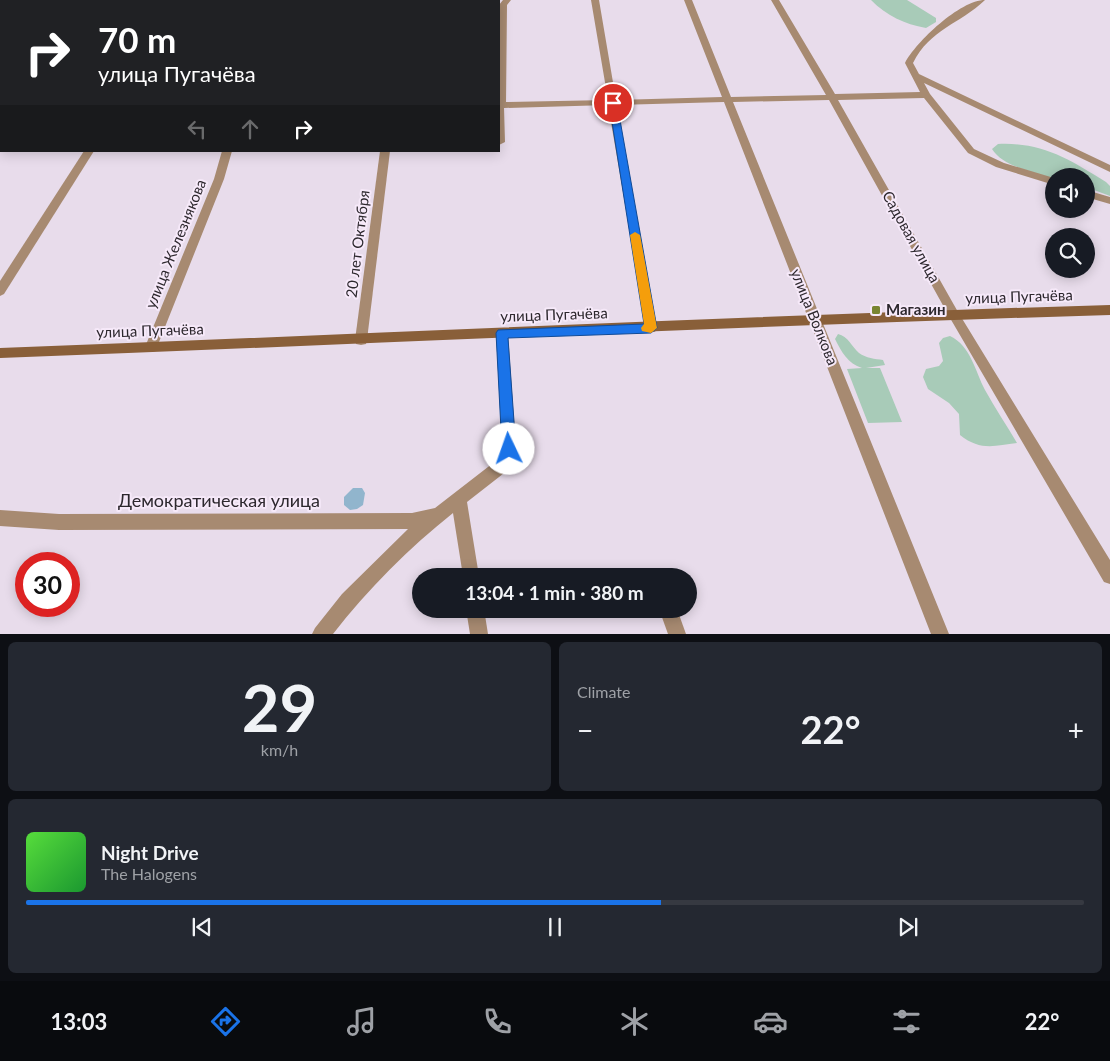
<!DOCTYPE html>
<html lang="en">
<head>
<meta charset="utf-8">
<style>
  :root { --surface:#171b24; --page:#242831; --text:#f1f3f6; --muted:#9ea1a6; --line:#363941; --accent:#1a73e8 }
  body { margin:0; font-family:Lato,sans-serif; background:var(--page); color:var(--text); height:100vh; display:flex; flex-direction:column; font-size:19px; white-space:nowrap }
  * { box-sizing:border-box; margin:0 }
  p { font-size:16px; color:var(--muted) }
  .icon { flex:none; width:28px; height:28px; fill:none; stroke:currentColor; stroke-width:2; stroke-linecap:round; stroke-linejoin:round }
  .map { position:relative; height:634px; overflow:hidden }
  .drawer { display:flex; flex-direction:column; gap:8px; padding:8px; background:#0d0f14; flex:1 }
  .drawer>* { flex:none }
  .top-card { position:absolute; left:0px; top:0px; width:500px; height:152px; box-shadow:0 2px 12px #0003; background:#202124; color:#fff; overflow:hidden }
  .tools { position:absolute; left:1045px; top:168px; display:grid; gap:10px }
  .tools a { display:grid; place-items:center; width:50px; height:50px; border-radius:50%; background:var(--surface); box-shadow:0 2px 12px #0003; font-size:25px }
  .speed { position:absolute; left:15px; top:552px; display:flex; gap:10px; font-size:25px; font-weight:700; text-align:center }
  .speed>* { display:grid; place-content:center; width:65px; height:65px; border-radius:50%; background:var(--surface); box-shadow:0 2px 12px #0003; line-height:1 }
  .speed .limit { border:8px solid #d22; background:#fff; color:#111 }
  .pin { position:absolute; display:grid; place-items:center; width:42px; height:42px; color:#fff; margin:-21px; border:2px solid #fff; border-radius:50%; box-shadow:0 1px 5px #0007 }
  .me { position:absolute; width:55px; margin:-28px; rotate:357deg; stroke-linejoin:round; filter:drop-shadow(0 0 4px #0008) }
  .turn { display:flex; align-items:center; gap:18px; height:105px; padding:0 15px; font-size:22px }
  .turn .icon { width:65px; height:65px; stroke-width:2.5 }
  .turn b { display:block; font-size:35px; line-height:42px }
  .lanes { display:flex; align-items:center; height:48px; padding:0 15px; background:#0003; justify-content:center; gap:25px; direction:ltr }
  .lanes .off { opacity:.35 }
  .big { font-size:38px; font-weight:700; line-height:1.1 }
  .drawer .card { flex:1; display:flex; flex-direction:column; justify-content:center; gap:8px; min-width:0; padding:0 18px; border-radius:8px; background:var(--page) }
  .drawer .dial { align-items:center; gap:0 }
  .dial b { font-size:65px; line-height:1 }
  .song { display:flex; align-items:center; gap:15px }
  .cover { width:60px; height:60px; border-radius:8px; background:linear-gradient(135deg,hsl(110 70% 55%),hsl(130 70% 35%)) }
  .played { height:5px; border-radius:2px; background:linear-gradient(90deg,var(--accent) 60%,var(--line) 60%) }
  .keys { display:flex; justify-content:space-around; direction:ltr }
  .heat { display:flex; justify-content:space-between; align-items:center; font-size:28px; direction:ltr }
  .drawer .tiles { flex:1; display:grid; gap:8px; grid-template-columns:1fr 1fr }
  .card:last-child { grid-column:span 2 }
  .trip { position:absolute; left:412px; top:568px; width:285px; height:50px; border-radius:25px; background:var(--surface); box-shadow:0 2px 12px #0003; font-weight:700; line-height:50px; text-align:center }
  .menu { display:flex; height:80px; justify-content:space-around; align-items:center; background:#090b0e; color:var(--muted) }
  .menu .icon { width:35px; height:35px }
  .menu .active { color:var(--accent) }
  .menu b { font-size:22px; color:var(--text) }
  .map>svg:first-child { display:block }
  .green { fill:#a8cbb8 }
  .water { fill:#91b5cd }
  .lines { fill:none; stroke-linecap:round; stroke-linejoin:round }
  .street { fill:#a78a71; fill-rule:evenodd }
  .secondary { fill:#895f39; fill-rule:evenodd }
  .route { fill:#1a73e8; stroke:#114b97 }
  .slow { fill:#f59e0b }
  .poi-dot { fill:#798532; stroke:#f6e9f9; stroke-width:2 }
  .labels { text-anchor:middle; stroke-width:4; stroke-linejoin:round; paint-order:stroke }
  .street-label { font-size:15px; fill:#2d282e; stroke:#f6e9f9 }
  .poi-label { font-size:15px; font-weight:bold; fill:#2d282e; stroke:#f6e9f9; text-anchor:start }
  .near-street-label { font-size:18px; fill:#2d282e; stroke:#f6e9f9 }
</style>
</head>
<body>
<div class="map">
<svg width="1110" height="634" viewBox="0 0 1110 634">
  <rect width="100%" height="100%" fill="#e8dceb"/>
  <!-- green -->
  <g class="green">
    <path d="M871,0H907L936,18V22L926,28C904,24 887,16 871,0Z"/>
    <path d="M998,144C1042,142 1069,159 1106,182L1110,186V196L1086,187V176H1054V179C1035,172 1003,167 992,149Z"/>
    <path d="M838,334C848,336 852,347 859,353C866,358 875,359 883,360L885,365L866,368H880L902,422L868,423L847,369L862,368C848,364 841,351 835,339Z"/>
    <path d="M950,336C971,346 975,371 985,390C995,408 1007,426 1017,443C994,446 980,451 960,435L959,414L949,403L928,389L923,377L926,369L939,366L943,361L939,343L943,338Z"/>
  </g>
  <!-- water -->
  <polygon class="water" points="353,488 362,488 365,493 363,505 357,509 350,510 344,505 344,497"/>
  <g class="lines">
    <!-- street -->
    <g class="street">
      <polygon points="401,0 409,0 409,1 402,1"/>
      <path d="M503,0H511L507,5L506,102L608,100L591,0H599L616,100L722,97L684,0H692L731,97L826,95L771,0H779L835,94L920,92L905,63C916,42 960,0 985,0C960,24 930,29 913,63L919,74L1110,165V172L924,83L930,94L974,149L1004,163L1054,178V185L996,167L968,153L924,98L838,100L958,312L1110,560V584L1104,582L950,318L829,100L733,102L949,634H931L724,102L617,105L657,328L655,332H647L608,105L504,108L505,142L499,145V5Z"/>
      <rect x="0" y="2" width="1" height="4"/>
      <rect x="0" y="31" width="1" height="4"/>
      <polygon points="0,64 1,65 1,70 0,70"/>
      <rect x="0" y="89" width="1" height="6"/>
      <polygon points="84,151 94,151 4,294 0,296 0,281"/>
      <polygon points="222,151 232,151 224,179 157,347 156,351 151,352 146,351 145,347 214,179"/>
      <polygon points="380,151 390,151 367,340 366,344 361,345 356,344 355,340"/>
      <polygon points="1086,190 1110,197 1110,204 1086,197"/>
      <path d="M502,328L507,329L508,333L516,449L508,470L467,502L479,576H463L453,513C409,548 368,589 333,634H312L315,628L342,594L408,529L59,530L0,526V510L59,514L412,513L435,508L497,460L502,449L496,333L497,329Z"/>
      <polygon points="466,609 484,609 488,634 470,634"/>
      <polygon points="659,609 677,609 686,634 668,634"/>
    </g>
    <!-- secondary -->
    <path class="secondary" d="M1110,305V315C740,326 370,344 0,358V348C370,334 740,316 1110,305Z"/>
  </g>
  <!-- route -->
  <polygon class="route" points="613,100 617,103 657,328 651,333 508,338 516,449 514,454 509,455 504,454 502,449 496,333 498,330 644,324 609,103"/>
  <!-- slow -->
  <polygon class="slow" points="635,232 640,235 657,328 651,333 642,331 641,328 644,324 630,235"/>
  <!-- markers -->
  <rect class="poi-dot" x="871" y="305" width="10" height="10" rx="2.5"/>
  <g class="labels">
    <!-- street labels -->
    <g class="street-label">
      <text transform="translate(911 237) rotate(61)" y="5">Садовая улица</text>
      <text transform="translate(176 244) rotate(-68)" y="5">улица Железнякова</text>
      <text transform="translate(358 244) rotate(-83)" y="5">20 лет Октября</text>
      <text transform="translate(1019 297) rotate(-2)" y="5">улица Пугачёва</text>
      <text transform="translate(554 315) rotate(-2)" y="5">улица Пугачёва</text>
      <text transform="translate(814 317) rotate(68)" y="5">улица Волкова</text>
      <text transform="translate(150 331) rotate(-2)" y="5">улица Пугачёва</text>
    </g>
    <!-- poi labels -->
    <g class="poi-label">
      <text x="886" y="315">Магазин</text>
    </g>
    <!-- near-street labels -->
    <g class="near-street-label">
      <text x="219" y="507">Демократическая улица</text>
    </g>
  </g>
</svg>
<div class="tools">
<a><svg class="icon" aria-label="sound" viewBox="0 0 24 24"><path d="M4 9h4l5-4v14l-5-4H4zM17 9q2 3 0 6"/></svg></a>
<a><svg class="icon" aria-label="search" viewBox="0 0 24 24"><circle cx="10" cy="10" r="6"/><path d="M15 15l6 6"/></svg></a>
</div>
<div class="speed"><div class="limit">30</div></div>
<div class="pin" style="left:613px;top:103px;background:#d93025"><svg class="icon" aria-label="arrive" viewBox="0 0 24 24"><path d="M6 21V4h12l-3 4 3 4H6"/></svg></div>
<svg class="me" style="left:509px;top:449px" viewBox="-20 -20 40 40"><circle r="19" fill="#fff"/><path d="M0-13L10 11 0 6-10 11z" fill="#1a73e8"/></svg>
<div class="trip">13:04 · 1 min · 380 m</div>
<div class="top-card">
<div class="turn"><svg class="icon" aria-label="right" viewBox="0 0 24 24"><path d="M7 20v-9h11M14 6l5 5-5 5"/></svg><div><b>70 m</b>улица Пугачёва</div></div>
<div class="lanes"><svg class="icon off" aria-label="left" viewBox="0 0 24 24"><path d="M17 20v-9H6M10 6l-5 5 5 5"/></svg><svg class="icon off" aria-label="ahead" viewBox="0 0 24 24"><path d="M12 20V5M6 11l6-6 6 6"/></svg><svg class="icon" aria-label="right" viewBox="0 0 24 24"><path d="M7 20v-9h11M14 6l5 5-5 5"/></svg></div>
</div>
</div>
<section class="drawer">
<div class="tiles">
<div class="card dial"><b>29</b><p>km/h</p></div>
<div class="card"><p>Climate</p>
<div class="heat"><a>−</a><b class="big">22°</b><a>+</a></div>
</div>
<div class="card">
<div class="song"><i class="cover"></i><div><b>Night Drive</b><p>The Halogens</p></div></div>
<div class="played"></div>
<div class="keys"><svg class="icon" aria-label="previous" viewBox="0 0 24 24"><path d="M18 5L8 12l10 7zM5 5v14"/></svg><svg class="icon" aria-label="pause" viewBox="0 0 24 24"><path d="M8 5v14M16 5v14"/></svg><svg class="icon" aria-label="next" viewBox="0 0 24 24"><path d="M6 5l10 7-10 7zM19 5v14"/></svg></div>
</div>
</div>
</section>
<nav class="menu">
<b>13:03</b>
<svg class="icon active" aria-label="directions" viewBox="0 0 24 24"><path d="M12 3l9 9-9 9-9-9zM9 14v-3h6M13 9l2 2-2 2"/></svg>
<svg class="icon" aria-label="music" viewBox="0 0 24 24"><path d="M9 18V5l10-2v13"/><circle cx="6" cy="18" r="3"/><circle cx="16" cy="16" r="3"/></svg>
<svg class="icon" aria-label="phone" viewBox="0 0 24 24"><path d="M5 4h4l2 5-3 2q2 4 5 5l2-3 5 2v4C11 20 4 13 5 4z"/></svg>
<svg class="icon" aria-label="climate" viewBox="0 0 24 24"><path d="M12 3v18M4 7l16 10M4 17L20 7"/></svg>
<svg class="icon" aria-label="car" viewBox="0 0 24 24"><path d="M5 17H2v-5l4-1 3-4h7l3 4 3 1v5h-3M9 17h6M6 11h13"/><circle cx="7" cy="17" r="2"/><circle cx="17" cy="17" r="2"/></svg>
<svg class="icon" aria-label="filters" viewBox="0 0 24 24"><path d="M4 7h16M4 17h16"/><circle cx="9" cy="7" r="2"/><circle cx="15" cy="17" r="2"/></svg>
<b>22°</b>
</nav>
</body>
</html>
